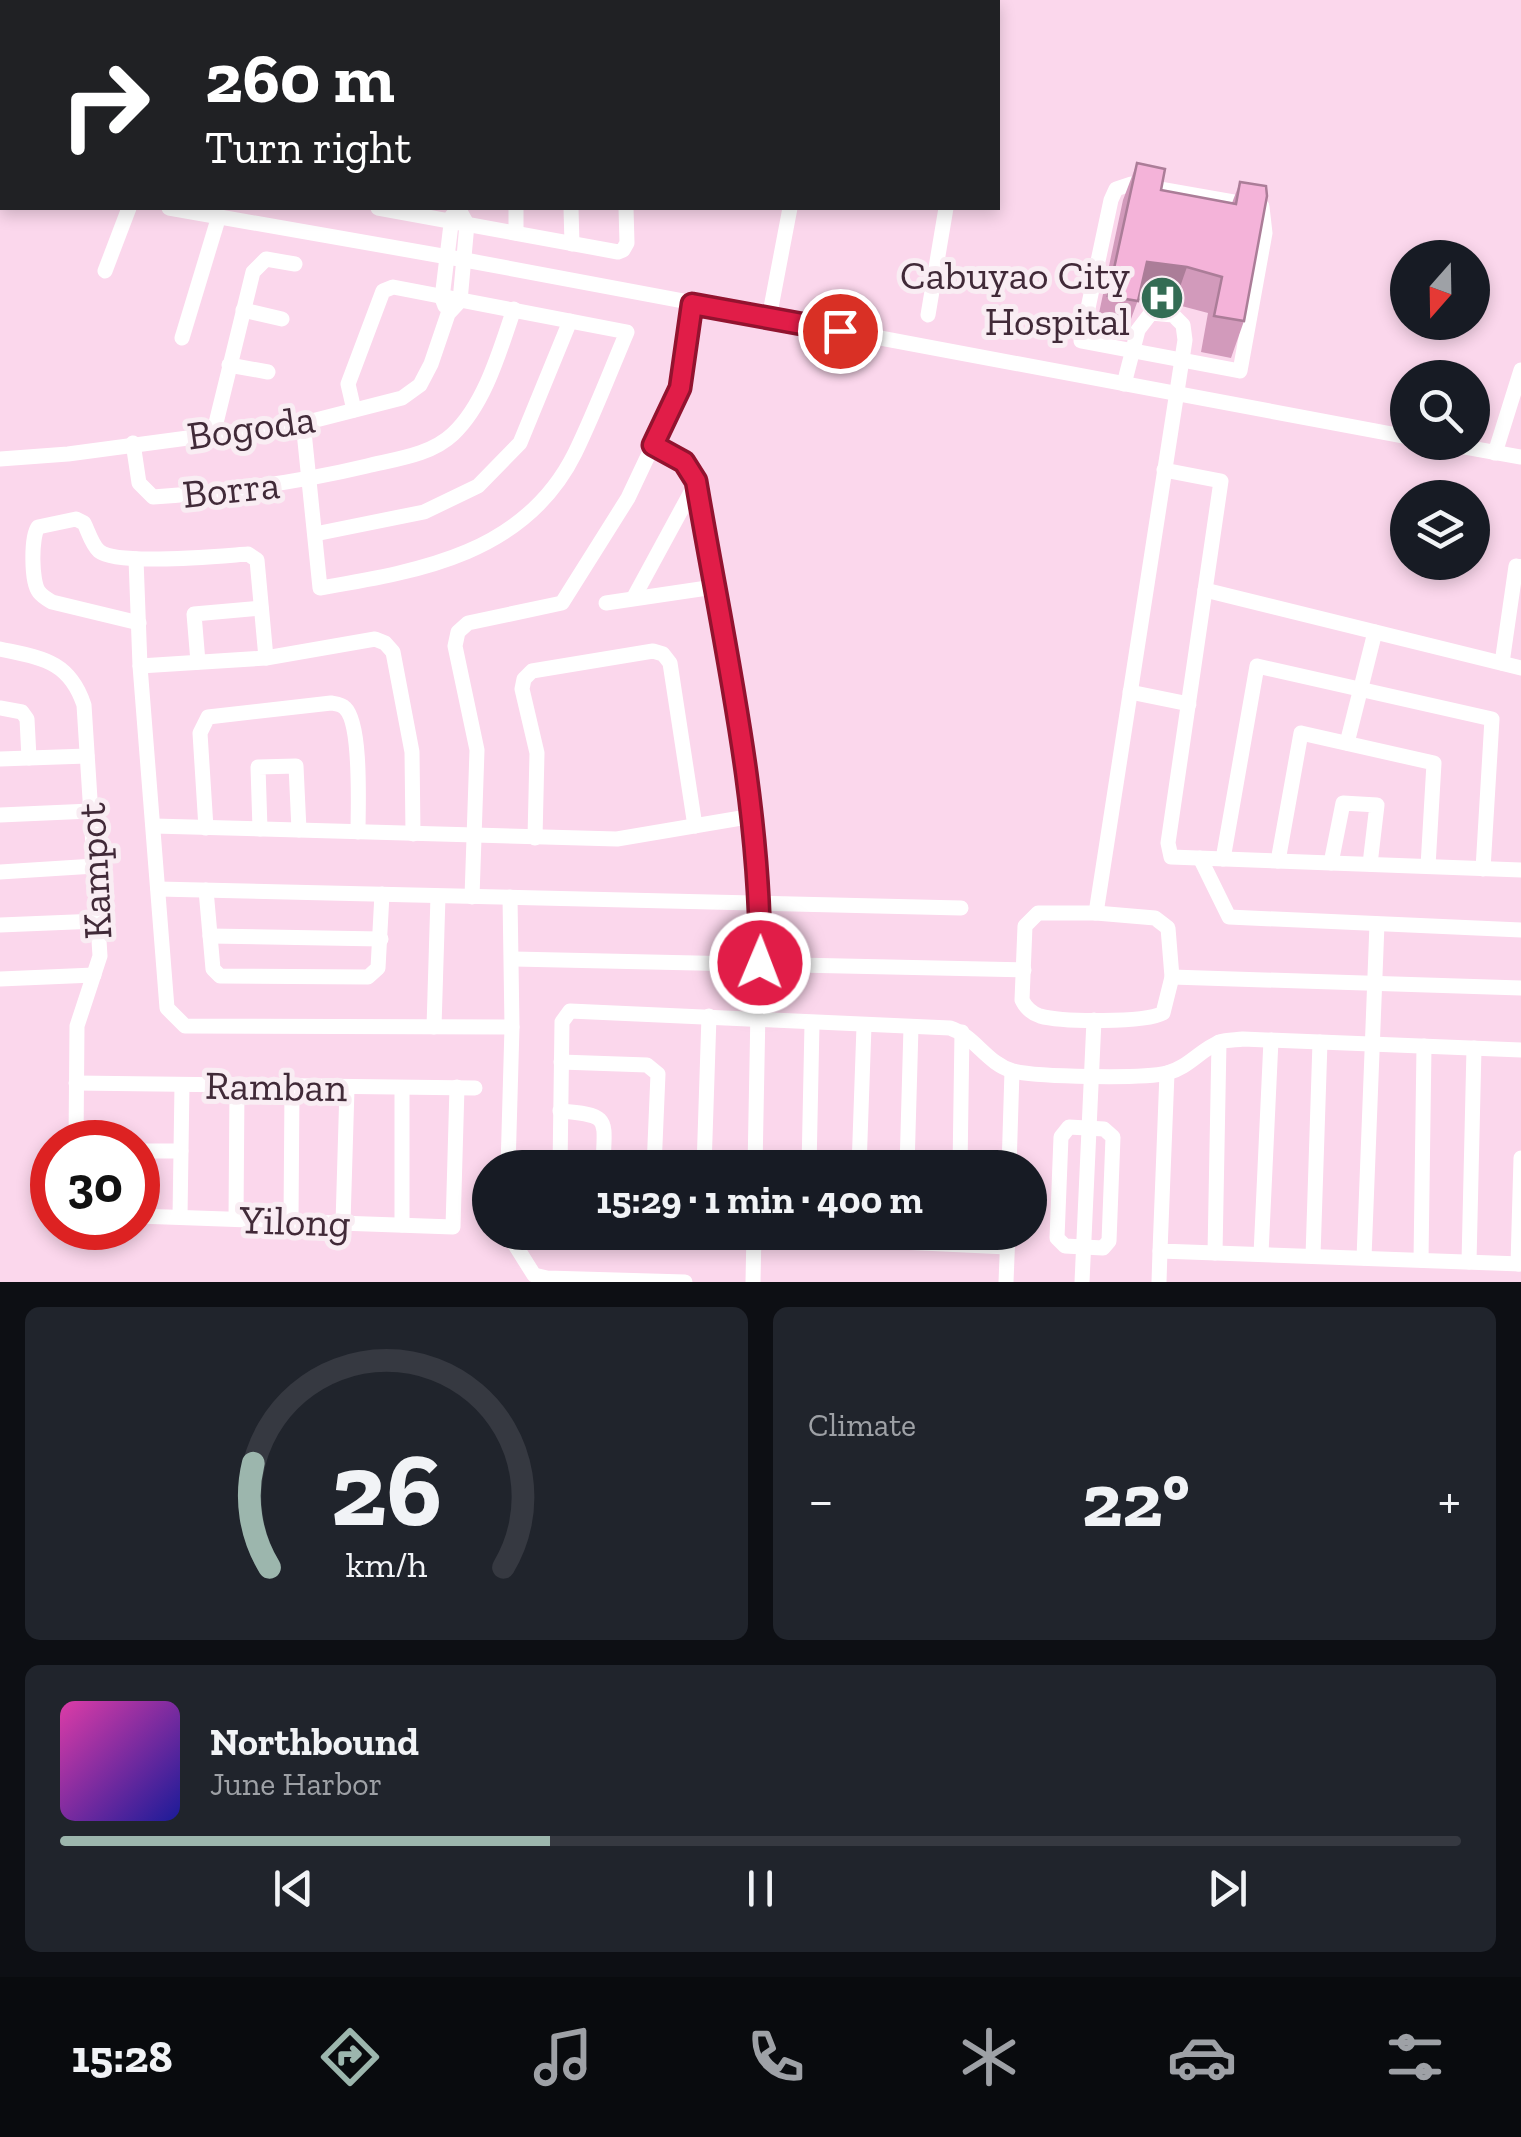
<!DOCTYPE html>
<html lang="en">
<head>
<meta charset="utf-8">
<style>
  :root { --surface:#171b24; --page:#20242c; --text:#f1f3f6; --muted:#9ea1a6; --line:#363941; --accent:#9cb6ad }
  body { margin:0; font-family:"Zilla Slab",serif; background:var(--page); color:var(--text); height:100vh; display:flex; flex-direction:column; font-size:38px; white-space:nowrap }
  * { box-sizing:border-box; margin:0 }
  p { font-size:32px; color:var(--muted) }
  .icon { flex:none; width:55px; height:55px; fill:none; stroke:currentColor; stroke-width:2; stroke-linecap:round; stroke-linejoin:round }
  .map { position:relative; height:1282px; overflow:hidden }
  .sheet { display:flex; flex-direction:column; gap:25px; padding:25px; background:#0d0f14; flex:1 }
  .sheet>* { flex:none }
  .top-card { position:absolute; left:0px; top:0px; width:1000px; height:210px; box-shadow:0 5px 15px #0003; background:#202124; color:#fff; overflow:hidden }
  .needle { width:65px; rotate:200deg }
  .fabs { position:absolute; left:1390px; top:240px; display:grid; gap:20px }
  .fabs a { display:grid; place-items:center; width:100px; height:100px; border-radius:50%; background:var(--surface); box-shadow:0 5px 15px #0003; font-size:50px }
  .speed { position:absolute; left:30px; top:1120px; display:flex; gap:20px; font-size:50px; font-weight:700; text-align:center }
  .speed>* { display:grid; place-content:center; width:130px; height:130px; border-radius:50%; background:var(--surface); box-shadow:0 5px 15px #0003; line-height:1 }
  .speed .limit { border:15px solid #d22; background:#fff; color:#111 }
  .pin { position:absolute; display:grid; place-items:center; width:85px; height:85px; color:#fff; margin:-42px; border:5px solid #fff; border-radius:50%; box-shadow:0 2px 10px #0007 }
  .me { position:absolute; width:110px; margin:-55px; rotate:1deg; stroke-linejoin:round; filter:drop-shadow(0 0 8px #0008) }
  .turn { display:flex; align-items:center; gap:35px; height:210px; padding:0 40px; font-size:45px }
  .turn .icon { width:130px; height:130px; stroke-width:2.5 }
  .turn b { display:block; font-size:70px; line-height:85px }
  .big { font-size:75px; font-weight:800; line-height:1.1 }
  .sheet .tile { flex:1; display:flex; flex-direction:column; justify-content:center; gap:15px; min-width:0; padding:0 35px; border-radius:15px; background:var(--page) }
  .sheet .dial { align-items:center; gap:0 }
  .dial svg { height:260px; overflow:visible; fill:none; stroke:var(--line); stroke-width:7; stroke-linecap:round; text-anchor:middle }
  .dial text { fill:var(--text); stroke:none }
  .song { display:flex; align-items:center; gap:30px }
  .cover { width:120px; height:120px; border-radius:15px; background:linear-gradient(135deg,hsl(320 70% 55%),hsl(240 70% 35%)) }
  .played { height:10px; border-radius:5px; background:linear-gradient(90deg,var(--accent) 35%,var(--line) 35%) }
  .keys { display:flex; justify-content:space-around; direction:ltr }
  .heat { display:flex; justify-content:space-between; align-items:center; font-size:55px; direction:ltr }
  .sheet .tiles { flex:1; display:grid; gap:25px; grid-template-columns:1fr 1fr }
  .tile:last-child { grid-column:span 2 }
  .trip { position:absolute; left:472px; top:1150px; width:575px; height:100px; border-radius:50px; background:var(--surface); box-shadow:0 5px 15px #0003; font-weight:800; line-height:100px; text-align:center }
  .dock { display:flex; height:160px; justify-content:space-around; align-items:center; background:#090b0e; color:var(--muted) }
  .dock .icon { width:70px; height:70px }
  .dock .selected { color:var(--accent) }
  .dock b { font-size:45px; color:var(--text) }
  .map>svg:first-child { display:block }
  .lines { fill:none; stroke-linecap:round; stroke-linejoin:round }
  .minor { stroke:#fff; stroke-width:15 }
  .wall { fill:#d29abb }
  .shaded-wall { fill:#ab7d98 }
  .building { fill:#f4b3d9; stroke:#ab7d98; stroke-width:2.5 }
  .route-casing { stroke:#92132f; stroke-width:25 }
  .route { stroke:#e11d48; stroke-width:18 }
  .labels { text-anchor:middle; stroke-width:10; stroke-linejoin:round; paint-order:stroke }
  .poi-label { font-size:40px; fill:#412a38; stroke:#f9edf3; text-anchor:end }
  .street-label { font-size:40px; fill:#412a38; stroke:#f9edf3 }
</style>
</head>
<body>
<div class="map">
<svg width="1521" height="1282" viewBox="0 0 1521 1282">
  <rect width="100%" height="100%" fill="#fbd7ec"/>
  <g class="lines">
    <!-- minor -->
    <g class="minor">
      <polyline points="0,176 2,177"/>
      <polygon points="1131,184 1262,207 1265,233 1240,371 1081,341 1111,200 1116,189"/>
      <polyline points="169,208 465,260 1408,437"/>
      <polyline points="378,208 618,252 623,250 627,243 626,208"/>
      <polyline points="516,208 516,233"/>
      <polyline points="571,208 572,244"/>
      <polyline points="105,271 129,208"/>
      <polyline points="445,306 442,298 452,216"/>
      <polyline points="243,310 282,319"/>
      <polyline points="928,315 946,208"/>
      <polyline points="769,318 790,208"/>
      <polyline points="182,338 219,216"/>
      <polyline points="229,365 268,372"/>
      <path d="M303,422L320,588C420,571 525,554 575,453C594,414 610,372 627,332L393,287L383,291L348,384L354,410"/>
      <polyline points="217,434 216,423 253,272 266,259 295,264"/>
      <polyline points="1437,442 1521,457"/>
      <path d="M133,443L139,483L153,497C226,492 296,483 367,466C396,459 431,455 453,434C485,404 500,350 514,309"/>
      <polyline points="653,445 684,462 697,481 753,816 760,905 755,1168"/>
      <polyline points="1495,453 1521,370"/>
      <polyline points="0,459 68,454 308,422 402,398 420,385 431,364 448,314 460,301 467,224 458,208"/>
      <polyline points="1164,470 1221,481 1168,843 1171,857 1521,870"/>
      <polyline points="315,534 424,512 478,486 520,443 570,321"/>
      <polyline points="136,559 140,666 167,1008 185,1026 512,1027 510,897"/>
      <polyline points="1205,590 1521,668"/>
      <polyline points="634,597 697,481"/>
      <polyline points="606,603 714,587"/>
      <path d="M139,623L52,602C47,599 43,597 39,592C31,582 31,537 38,527L76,519L84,523C88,531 92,545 99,551C117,566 219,556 248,554L257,560L266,658"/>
      <path d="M0,649C41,658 69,660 84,705L100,956L77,1026L76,1142"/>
      <polyline points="198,662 194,614 261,608"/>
      <polyline points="1502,663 1516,566 1521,567"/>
      <polyline points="140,666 266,658 375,639 385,643 393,652 412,752 413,834"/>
      <polyline points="1130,692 1189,704"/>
      <polyline points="0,708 22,712 27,719 29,758"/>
      <polyline points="1347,743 1375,632"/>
      <polyline points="0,759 87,756"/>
      <polyline points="0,815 91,811"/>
      <polyline points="154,826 617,839 753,816"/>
      <path d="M206,828L200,733L208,717L331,703C337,704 341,704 345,708C362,724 358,808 358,832"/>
      <polyline points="260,829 258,767 296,766 299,830"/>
      <polyline points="535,838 537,753 522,689 524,679 532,671 653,651 663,654 670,663 695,826"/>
      <polyline points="1200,858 1229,917 1521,930"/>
      <polyline points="1223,859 1257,666 1492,719 1483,869"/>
      <polyline points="1278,861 1301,733 1434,763 1428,866"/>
      <polyline points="1331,863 1343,803 1377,805 1370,864"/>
      <polyline points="0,872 95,866"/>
      <polyline points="158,889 961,908"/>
      <polyline points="206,890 213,969 220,976 368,977 378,968 382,894"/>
      <polyline points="472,897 477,750 455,646 458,632 468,623 562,603 628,498 680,388 693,304"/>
      <path d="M1038,913H1096L1155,918L1168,928L1172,977L1163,1013C1145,1023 1061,1022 1040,1016C1031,1013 1026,1008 1022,1000L1025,926Z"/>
      <polyline points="1096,913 1185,340 1183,325 1173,315 1151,313 1138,330 1124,384"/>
      <polyline points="0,925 98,921"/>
      <polyline points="210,936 381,939"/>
      <polyline points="514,959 1024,970"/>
      <polyline points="1172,977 1521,988"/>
      <polyline points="0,979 94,975"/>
      <polyline points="434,1027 438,896"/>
      <polyline points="561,1062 647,1065 658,1074 654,1168"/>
      <polyline points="1167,1073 1160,1251 1521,1264"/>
      <polyline points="76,1083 475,1088"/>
      <path d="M560,1111C613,1115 604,1119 603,1168"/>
      <polygon points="1069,1127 1104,1129 1113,1137 1109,1241 1103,1248 1065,1246 1057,1238 1061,1137"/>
      <polyline points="138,1151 181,1151"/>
      <polyline points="508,1168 512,1027"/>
      <path d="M560,1168L562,1022L570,1011L950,1028C975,1036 987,1064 1013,1071C1036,1077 1144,1079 1167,1073C1188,1068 1201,1049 1220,1042C1226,1040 1236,1040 1243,1039L1521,1050"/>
      <polyline points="704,1168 709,1016"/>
      <polyline points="809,1168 812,1024"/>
      <polyline points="859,1168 864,1026"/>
      <polyline points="907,1168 911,1027"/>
      <polyline points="960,1168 962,1032"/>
      <polyline points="1009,1168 1012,1071"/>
      <polyline points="138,1216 453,1227 457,1087"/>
      <polyline points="180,1217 182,1085"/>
      <polyline points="236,1219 237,1086"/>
      <polyline points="291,1221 292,1087"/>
      <polyline points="343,1223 347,1088"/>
      <polyline points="402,1225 402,1089"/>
      <polyline points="507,1232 534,1275 547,1278 685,1282"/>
      <polyline points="691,1232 1007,1247"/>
      <polyline points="1215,1253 1219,1042"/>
      <polyline points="1261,1254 1271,1040"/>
      <polyline points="1313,1256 1320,1042"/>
      <polyline points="1364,1258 1377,924"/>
      <polyline points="1421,1260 1424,1046"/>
      <polyline points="1469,1262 1474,1048"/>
      <polyline points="1518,1264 1521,1158"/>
      <polyline points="753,1282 754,1232"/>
      <polyline points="1006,1282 1008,1232"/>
      <polyline points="1082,1282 1094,1020"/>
      <polyline points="1159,1282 1160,1251"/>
    </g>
  </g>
  <!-- wall -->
  <polygon class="wall" points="1137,163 1161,190 1232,203 1240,182 1244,321 1231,358 1201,352 1208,313 1174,304 1138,300 1124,338 1095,332 1123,200"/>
  <!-- shaded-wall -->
  <polygon class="shaded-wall" points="1147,262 1187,267 1174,304 1134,299"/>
  <!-- building -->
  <g class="building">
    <polygon points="710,0 783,0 782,2 709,2"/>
    <polygon points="1137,163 1165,169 1161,190 1236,204 1240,182 1266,186 1267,196 1244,321 1214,316 1222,277 1187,267 1147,262 1138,301 1108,296"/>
  </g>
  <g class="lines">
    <!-- route casing -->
    <g class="route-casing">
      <path id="route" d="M760,963C761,801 723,641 696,481L684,462L653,445L680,388L692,304L840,331"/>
    </g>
    <!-- route -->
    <use href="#route" class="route"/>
  </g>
  <!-- icons -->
  <defs>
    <g id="hospital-disc" transform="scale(2.25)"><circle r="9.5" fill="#346c54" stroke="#f9edf3"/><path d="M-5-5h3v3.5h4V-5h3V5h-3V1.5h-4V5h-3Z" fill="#fff"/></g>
  </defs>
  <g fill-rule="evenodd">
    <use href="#hospital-disc" x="1162" y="298"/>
  </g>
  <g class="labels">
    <!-- poi labels -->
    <g class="poi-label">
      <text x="1130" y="289">Cabuyao City<tspan x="1130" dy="46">Hospital</tspan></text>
    </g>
    <!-- street labels -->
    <g class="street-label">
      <text transform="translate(251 427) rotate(-8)" y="14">Bogoda</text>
      <text transform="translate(231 489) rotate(-6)" y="14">Borra</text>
      <text transform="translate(94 871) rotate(-93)" y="14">Kampot</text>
      <text transform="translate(276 1086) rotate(1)" y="14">Ramban</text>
      <text transform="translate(295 1221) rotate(2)" y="14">Yilong</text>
    </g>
  </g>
</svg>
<div class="fabs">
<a><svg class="needle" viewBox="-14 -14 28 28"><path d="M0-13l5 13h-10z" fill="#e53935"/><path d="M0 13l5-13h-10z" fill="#9ea1a6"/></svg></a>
<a><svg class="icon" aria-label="search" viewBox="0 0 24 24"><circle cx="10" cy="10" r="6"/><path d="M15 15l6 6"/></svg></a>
<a><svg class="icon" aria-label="layers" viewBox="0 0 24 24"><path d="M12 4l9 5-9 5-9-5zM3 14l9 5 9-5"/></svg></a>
</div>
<div class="speed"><div class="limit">30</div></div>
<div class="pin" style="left:840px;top:331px;background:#d93025"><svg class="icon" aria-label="arrive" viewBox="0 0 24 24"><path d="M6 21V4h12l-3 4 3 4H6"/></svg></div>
<svg class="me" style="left:760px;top:963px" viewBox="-20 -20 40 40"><circle r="17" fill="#e11d48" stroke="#fff" stroke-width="3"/><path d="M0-11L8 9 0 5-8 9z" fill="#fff"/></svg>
<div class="trip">15:29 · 1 min · 400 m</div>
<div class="top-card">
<div class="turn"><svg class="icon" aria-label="right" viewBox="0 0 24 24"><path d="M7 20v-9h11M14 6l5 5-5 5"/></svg><div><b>260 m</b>Turn right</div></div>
</div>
</div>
<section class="sheet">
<div class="tiles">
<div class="tile dial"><svg viewBox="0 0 100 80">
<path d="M14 69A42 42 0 1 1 86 69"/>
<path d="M14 69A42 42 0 0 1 9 37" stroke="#9cb6ad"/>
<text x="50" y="56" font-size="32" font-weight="700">26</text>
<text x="50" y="72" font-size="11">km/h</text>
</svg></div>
<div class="tile"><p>Climate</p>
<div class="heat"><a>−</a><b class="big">22°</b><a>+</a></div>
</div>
<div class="tile">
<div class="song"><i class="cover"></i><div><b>Northbound</b><p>June Harbor</p></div></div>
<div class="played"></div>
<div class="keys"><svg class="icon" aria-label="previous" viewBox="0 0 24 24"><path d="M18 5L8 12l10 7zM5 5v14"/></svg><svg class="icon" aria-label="pause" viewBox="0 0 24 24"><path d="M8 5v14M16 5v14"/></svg><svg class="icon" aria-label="next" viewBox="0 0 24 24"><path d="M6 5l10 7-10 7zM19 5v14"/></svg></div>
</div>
</div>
</section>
<nav class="dock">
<b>15:28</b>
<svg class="icon selected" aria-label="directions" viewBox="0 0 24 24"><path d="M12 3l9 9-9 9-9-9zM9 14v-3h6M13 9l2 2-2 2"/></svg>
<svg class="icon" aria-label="music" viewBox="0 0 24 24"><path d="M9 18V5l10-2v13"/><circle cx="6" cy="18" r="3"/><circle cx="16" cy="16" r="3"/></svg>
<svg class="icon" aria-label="phone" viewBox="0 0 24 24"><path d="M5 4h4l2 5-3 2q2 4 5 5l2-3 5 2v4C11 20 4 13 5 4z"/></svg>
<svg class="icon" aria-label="climate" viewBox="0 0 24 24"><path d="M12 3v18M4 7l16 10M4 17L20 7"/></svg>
<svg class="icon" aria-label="car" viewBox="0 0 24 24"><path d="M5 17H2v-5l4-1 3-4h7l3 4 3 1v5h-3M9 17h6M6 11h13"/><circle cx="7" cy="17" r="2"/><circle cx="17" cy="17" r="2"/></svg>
<svg class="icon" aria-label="filters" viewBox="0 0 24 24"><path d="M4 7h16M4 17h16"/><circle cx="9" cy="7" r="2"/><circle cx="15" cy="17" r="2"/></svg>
</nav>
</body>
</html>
